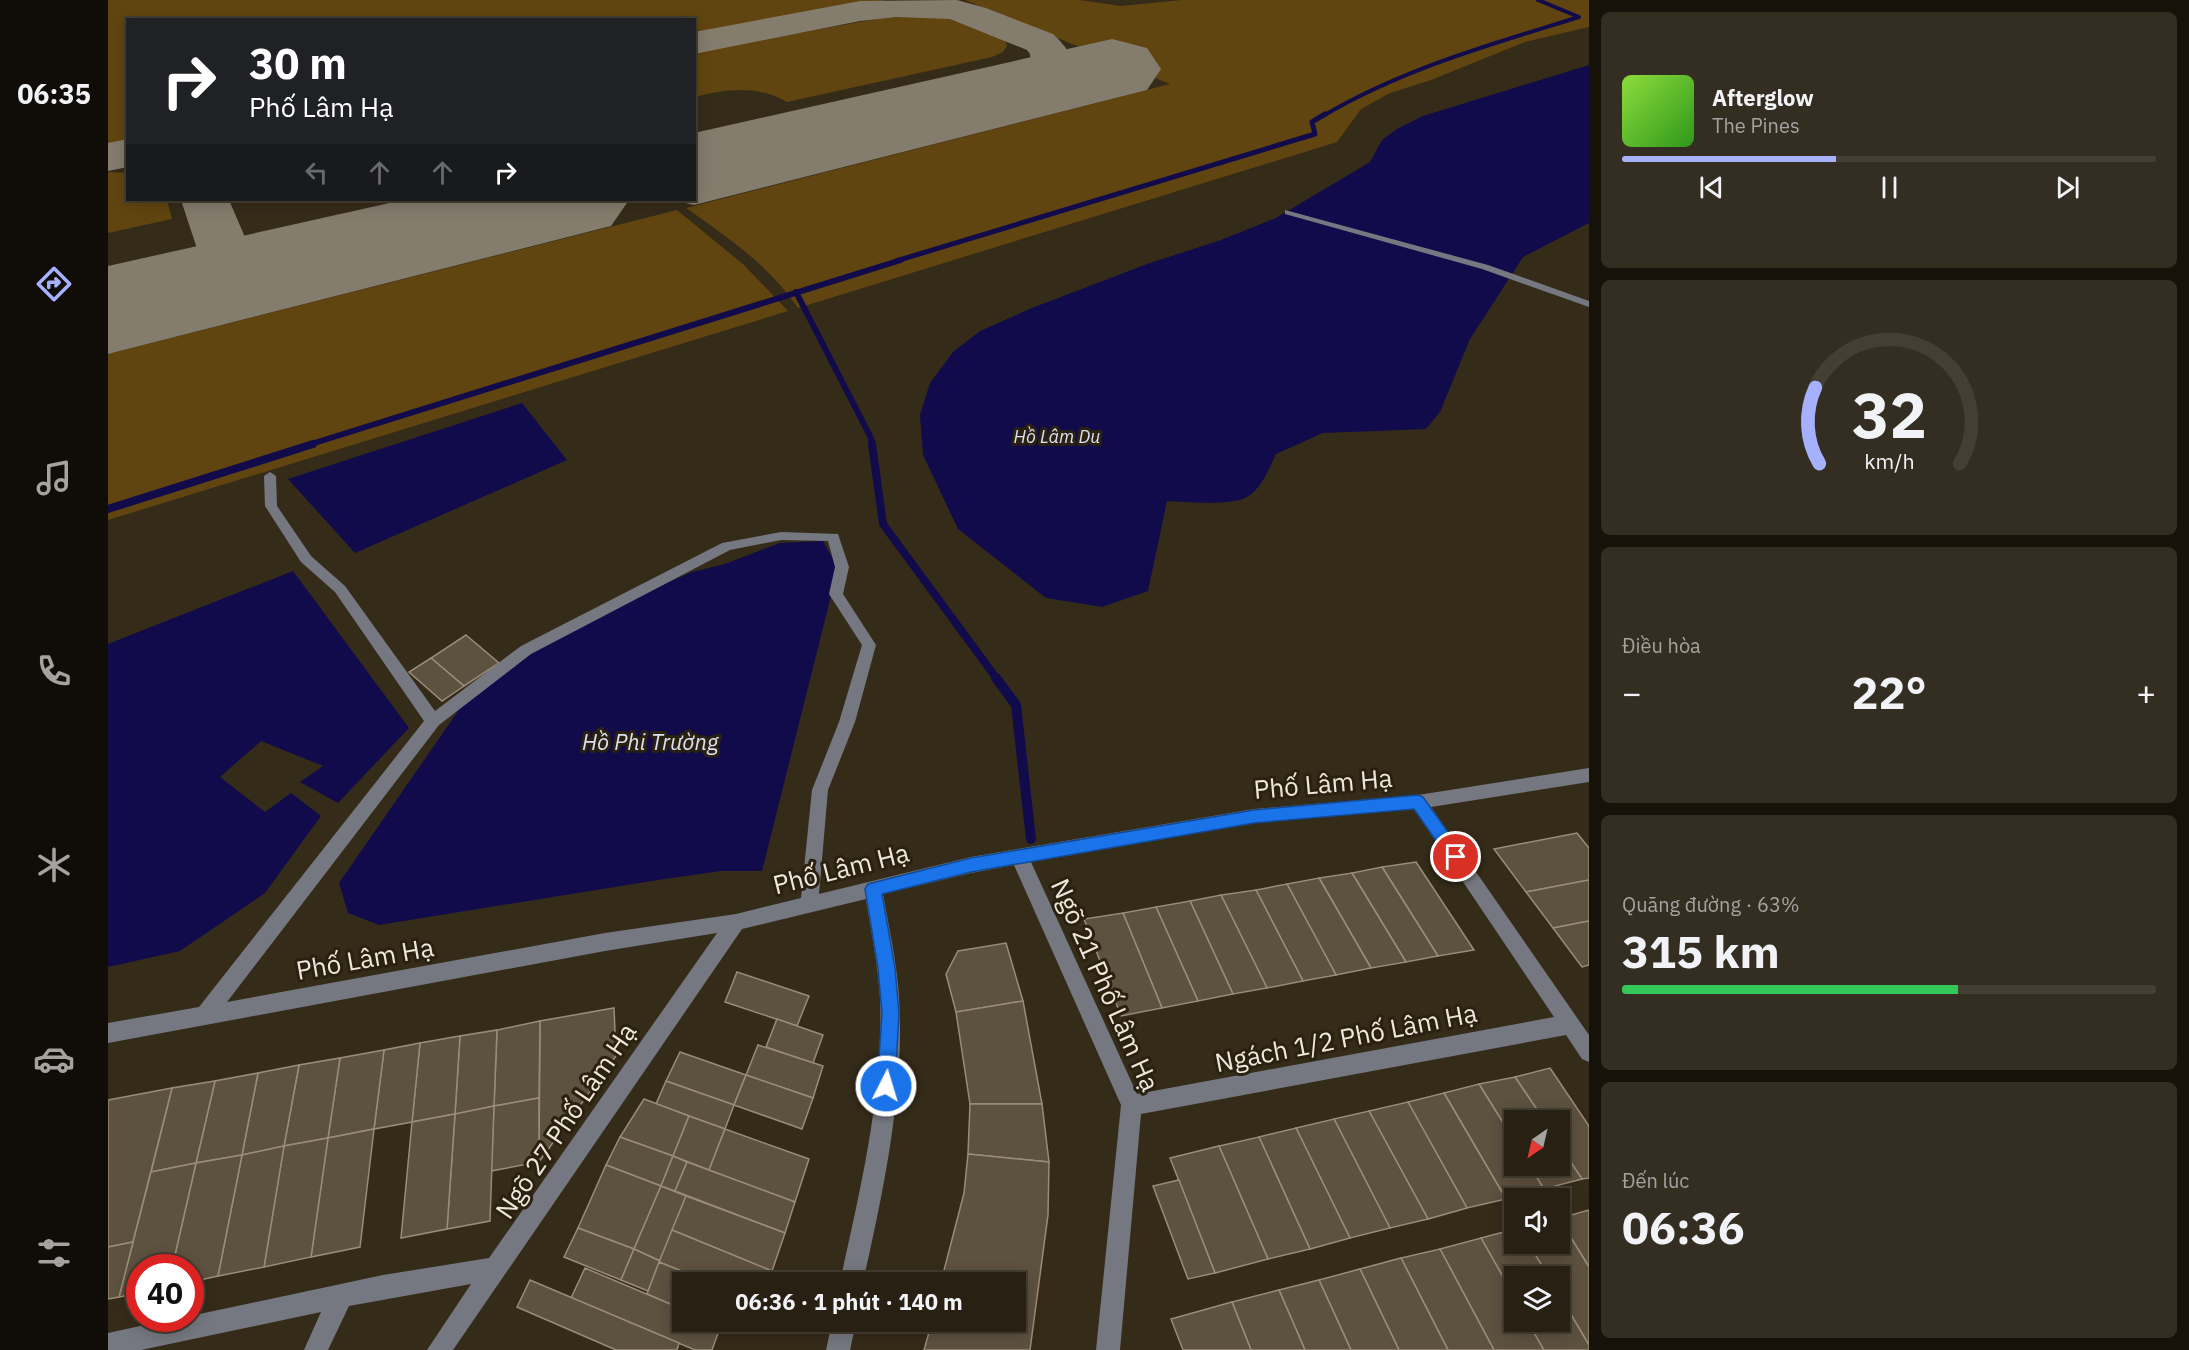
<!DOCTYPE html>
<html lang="vi">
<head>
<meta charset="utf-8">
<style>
  :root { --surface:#282013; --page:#342d21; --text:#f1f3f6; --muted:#a5a3a0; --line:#443e33; --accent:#a5b1fc }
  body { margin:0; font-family:"IBM Plex Sans",sans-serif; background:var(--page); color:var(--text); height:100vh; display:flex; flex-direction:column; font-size:22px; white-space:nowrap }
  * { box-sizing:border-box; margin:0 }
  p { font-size:20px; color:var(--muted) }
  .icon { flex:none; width:33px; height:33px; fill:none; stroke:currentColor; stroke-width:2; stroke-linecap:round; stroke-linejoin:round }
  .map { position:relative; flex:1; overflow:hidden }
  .sheet { display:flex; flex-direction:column; gap:12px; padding:12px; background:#16120a; width:600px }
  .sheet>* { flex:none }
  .guide { position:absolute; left:18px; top:18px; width:570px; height:183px; border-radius:0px; box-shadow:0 3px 15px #0003,0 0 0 2px var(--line); background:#202124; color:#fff; overflow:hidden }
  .needle { width:39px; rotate:214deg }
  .fabs { position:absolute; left:1396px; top:1110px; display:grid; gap:12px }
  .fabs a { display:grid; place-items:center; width:66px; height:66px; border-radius:0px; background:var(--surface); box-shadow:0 3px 15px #0003,0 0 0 2px var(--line); font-size:30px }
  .speed { position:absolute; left:18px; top:1254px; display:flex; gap:12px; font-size:30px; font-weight:700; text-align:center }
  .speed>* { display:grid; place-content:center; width:78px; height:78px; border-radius:50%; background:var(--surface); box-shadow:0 3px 15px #0003,0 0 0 2px var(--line); line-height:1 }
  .speed .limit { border:9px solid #d22; background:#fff; color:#111 }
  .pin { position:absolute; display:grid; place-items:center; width:51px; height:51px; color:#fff; margin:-26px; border:3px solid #fff; border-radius:50%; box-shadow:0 2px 6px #0007 }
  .me { position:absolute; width:66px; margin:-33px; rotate:5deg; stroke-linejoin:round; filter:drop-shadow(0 0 4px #0008) }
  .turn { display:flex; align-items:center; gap:21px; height:126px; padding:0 24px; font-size:27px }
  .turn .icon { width:78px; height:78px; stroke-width:2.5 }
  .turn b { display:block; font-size:42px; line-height:51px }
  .lanes { display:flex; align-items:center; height:57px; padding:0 24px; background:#0003; justify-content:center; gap:30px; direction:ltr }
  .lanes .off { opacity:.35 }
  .big { font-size:45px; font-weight:700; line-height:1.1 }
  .sheet .widget { flex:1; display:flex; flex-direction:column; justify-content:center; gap:9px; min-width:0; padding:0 21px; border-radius:9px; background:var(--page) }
  .sheet .dial { align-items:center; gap:0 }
  .dial svg { height:156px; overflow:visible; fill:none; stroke:var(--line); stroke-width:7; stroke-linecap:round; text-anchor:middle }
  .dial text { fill:var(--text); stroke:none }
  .song { display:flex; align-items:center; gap:18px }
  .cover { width:72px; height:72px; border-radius:9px; background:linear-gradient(135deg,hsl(90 70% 55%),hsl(110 70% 35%)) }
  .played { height:6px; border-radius:3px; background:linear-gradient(90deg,var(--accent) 40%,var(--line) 40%) }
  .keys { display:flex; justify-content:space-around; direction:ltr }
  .heat { display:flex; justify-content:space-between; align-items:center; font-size:33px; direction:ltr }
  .charge { height:9px; border-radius:4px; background:linear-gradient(90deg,#34c759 63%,var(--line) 0) }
  .trip { position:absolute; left:564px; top:1272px; width:354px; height:60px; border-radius:0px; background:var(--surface); box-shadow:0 3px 15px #0003,0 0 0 2px var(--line); font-weight:700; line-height:60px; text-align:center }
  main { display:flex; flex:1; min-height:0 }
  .tab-bar { display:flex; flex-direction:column; width:108px; justify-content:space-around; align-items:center; background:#100d08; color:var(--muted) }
  .tab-bar .icon { width:42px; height:42px }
  .tab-bar .on { color:var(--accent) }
  .tab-bar b { font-size:27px; color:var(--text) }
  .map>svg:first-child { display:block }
  .green { fill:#604510 }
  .water { fill:#120b4b }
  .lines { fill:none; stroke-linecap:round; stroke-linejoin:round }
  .stream-far4 { stroke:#120b4b; stroke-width:4 }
  .stream-far3 { stroke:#120b4b; stroke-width:5 }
  .stream-far2 { stroke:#120b4b; stroke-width:6 }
  .stream-far1 { stroke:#120b4b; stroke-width:8 }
  .stream { stroke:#120b4b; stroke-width:10 }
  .taxiway { fill:#847c6d; fill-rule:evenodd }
  .runway { fill:#847c6d; fill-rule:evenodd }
  .building { fill:#5d513f; stroke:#998c78; stroke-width:1.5 }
  .minor { fill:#767881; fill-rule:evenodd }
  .route { fill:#1a73e8; stroke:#114b97; stroke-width:1.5 }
  .labels { text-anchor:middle; stroke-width:6; stroke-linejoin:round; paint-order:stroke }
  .far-water-label { font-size:18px; font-style:italic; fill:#dce0f4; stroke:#2b2110 }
  .water-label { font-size:22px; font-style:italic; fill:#dce0f4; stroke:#2b2110 }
  .near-street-label { font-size:26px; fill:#eee7dc; stroke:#2b2110 }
</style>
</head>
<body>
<main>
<nav class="tab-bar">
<b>06:35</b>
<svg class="icon on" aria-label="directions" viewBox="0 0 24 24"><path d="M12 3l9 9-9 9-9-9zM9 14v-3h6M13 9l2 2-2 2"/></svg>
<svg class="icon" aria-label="music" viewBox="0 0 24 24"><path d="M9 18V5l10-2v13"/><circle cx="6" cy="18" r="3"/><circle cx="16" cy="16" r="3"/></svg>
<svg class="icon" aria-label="phone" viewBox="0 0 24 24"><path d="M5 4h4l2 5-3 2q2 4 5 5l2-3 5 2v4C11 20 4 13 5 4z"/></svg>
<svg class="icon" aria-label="climate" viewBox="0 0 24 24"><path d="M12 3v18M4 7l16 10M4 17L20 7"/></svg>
<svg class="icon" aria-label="car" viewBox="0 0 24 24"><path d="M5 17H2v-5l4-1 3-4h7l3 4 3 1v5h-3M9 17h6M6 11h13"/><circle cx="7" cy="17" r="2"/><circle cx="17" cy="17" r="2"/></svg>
<svg class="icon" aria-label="filters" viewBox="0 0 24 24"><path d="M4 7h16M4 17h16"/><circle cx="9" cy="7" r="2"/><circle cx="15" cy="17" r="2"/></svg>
</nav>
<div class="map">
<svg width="1481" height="1350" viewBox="0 0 1481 1350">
  <rect width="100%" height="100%" fill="#352b19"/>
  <!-- green -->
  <g class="green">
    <polygon points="0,0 778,0 587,36 586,20 20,20 19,144 0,147"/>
    <path d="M857,0H971L1013,6L1074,0H1481V27L1417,42L1323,80L1282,93L1253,109L1229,142L690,308C662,266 618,236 578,208L1062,84Z"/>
    <path d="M790,15L835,17L856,21L896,38L899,46L895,52L884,57L679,102C651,85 617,89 587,97V52Z"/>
    <polygon points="0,172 19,173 20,200 59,200 64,219 0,233"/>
    <polygon points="569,210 636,265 680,311 0,520 0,354"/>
  </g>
  <!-- water -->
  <g class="water">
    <path d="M1481,65V223L1415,257L1362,339L1332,412L1318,429L1215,433L1168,454C1161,469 1154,488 1139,497C1124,506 1078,502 1059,501L1040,591L994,607L938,598L850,529L815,455L812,415L822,383L845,352L872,331L924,308L1039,264L1113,240L1168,218L1262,162L1274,140L1289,129L1315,116Z"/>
    <polygon points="414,403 459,460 247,553 180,479"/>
    <polygon points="715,541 730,568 654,871 613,871 550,880 271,925 240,913 231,883 359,698 405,660 500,608 584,572 617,564 672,543"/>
    <polygon points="185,571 301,728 230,803 192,782 215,766 153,741 112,777 157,812 183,793 213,816 157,893 72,951 0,967 0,644"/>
  </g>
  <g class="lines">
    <!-- stream-far4 -->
    <path class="stream-far4" d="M1215,116C1294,69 1384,44 1471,17L1430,0"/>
    <!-- stream-far3 -->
    <polyline class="stream-far3" points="788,261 1207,134 1204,122 1217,114"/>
    <!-- stream-far2 -->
    <g class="stream-far2">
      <polyline points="688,292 763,438 764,445"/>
      <polyline points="200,445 793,260"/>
    </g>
    <!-- stream-far1 -->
    <g class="stream-far1">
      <polyline points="764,444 775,524 889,679"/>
      <polyline points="0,509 205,444"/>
    </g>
    <!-- stream -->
    <polyline class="stream" points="888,678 908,705 923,839"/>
    <!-- taxiway -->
    <g class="taxiway">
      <path d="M849,0L878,8L945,34C951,40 960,48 962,57C966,77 925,105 908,104C903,104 898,102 893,101L887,92L893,83L923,64L922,54L919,50L842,19L788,17L752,21L586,54V32L752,1Z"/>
      <polygon points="20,139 20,167 0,171 0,143"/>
      <polygon points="73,200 121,200 155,279 147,291 127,296 107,291 99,279"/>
    </g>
    <!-- runway -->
    <g class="runway">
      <polygon points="1004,39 1039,48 1053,69 1039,90 586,205 565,200 586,200 586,133"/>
      <polygon points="295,200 521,200 503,226 0,354 0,266"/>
    </g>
  </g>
  <!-- building -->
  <g class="building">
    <polygon points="358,635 391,663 356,686 323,658"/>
    <polygon points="323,658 356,686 334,701 301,672"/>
    <polygon points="1469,833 1481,848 1481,880 1418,892 1386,849"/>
    <polygon points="1308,862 1366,950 1330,956 1274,867"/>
    <polygon points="1274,867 1330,956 1298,962 1244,873"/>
    <polygon points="1244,873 1298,962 1263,968 1211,878"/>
    <polygon points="1211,878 1263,968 1228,975 1179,884"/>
    <polygon points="1481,880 1481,921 1445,928 1418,892"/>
    <polygon points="1179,884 1228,975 1195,981 1148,890"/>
    <polygon points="1148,890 1195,981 1159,988 1113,895"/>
    <polygon points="1113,895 1159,988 1125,994 1082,901"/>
    <polygon points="1082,901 1125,994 1090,1001 1048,907"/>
    <polygon points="1048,907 1090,1001 1054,1008 1015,913"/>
    <polygon points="1015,913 1054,1008 1013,1016 976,919"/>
    <polygon points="1481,921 1481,965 1474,967 1445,928"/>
    <polygon points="898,943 915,1001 848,1012 838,974 850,951"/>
    <polygon points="629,972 701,996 689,1026 617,1002"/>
    <polygon points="915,1001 934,1104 862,1104 848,1012"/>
    <polygon points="506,1008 508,1056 431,1162 432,1021"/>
    <polygon points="669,1019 715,1035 705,1063 658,1047"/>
    <polygon points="432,1021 431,1098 386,1106 389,1030"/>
    <polygon points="389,1030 386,1106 347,1114 352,1036"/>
    <polygon points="352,1036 347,1114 304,1122 312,1043"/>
    <polygon points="312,1043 304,1122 266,1129 276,1050"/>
    <polygon points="650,1045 715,1066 705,1098 638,1075"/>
    <polygon points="276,1050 266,1129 220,1138 232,1058"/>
    <polygon points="572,1052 638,1075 626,1105 558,1081"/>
    <polygon points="232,1058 220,1138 176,1146 191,1065"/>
    <polygon points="191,1065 176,1146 134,1155 150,1073"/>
    <polygon points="1442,1068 1481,1126 1481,1178 1474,1179 1452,1146 1452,1120 1436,1120 1407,1077"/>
    <polygon points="150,1073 134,1155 88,1163 107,1081"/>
    <polygon points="638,1075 705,1098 694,1129 626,1105"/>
    <polygon points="1407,1077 1436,1120 1407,1120 1407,1142 1371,1084"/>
    <polygon points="107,1081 88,1163 43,1172 64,1088"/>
    <polygon points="558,1081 626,1105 617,1129 548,1104"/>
    <polygon points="1371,1084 1407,1142 1407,1166 1422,1166 1436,1189 1398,1199 1336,1093"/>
    <polygon points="64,1088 25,1242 0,1247 0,1100"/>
    <polygon points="1336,1093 1398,1199 1359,1208 1300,1102"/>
    <polygon points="431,1098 431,1162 383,1171 386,1106"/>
    <polygon points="536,1099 581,1116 565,1156 512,1137"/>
    <polygon points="1300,1102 1359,1208 1320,1219 1261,1111"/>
    <polygon points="862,1104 934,1104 941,1162 860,1154"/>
    <polygon points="386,1106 382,1221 339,1229 347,1114"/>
    <polygon points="1261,1111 1320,1219 1282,1228 1226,1119"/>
    <polygon points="347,1114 339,1229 293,1238 304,1122"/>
    <polygon points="581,1116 617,1129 601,1170 565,1156"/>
    <polygon points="1226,1119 1282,1228 1242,1238 1188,1128"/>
    <polygon points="1188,1128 1242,1238 1202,1249 1151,1137"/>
    <polygon points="266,1129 252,1247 203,1257 220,1138"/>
    <polygon points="617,1129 701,1159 687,1202 601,1170"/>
    <polygon points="512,1137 565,1156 553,1186 498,1165"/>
    <polygon points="1151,1137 1202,1249 1160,1259 1111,1146"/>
    <polygon points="220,1138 203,1257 156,1267 176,1146"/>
    <polygon points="176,1146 156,1267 110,1276 134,1155"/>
    <polygon points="1111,1146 1160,1259 1107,1273 1062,1158"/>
    <polygon points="1452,1146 1474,1179 1436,1189 1422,1166 1452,1166"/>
    <polygon points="860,1154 941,1162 940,1215 922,1350 816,1350 824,1322 908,1322 908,1282 833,1282 856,1193"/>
    <polygon points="134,1155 110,1276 82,1282 82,1268 64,1268 88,1163"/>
    <polygon points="565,1156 579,1162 567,1191 553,1186"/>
    <polygon points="579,1162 687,1202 677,1233 567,1191"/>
    <polygon points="88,1163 64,1268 32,1268 32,1293 11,1297 43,1172"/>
    <polygon points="498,1165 553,1186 526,1249 470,1228"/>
    <polygon points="1071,1180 1107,1273 1080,1279 1045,1186"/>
    <polygon points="553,1186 578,1196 552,1261 526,1249"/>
    <polygon points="578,1196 677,1233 664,1271 564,1230"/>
    <polygon points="1481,1210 1481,1267 1452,1220 1452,1218"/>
    <polygon points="1452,1220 1481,1267 1481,1345 1452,1296 1452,1276 1440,1276 1421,1244 1452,1244"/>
    <polygon points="470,1228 526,1249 513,1280 456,1257"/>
    <polygon points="1407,1229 1407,1244 1421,1244 1440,1276 1407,1276 1407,1298 1373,1238"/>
    <polygon points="564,1230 664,1271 660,1282 601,1282 551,1262"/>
    <polygon points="1373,1238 1407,1298 1407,1322 1420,1322 1436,1350 1386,1350 1332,1249"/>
    <polygon points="25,1242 11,1297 0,1299 0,1247"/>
    <polygon points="526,1249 552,1261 540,1291 513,1280"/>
    <polygon points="1332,1249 1386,1350 1340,1350 1293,1258"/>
    <polygon points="1293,1258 1340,1350 1291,1350 1252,1269"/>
    <polygon points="551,1262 601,1282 574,1282 574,1309 539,1294"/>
    <polygon points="477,1268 574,1309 574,1322 606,1322 613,1325 604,1350 587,1350 463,1298"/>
    <polygon points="1252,1269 1291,1350 1243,1350 1211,1280"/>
    <polygon points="422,1280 571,1343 569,1350 508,1350 409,1307"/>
    <polygon points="1211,1280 1243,1350 1197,1350 1171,1290"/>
    <polygon points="1171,1290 1197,1350 1143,1350 1124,1302"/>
    <polygon points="1452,1296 1481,1345 1481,1350 1436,1350 1420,1322 1452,1322"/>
    <polygon points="1124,1302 1143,1350 1075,1350 1063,1319"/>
    <polygon points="606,1322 635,1322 632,1332"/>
  </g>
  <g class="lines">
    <!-- minor -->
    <g class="minor">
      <polygon points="1177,210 1380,265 1481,301 1481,307 1374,269 1177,214"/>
      <path d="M162,472L168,476L169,506L203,556L237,586L327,711L413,646L614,543L673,532L730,534L741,567L735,594L768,645L747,722L720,790L711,894L863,857L1146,809L1310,795L1481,768V782L1323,807L1481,1035V1062L1474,1059L1458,1035L1033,1114L1012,1350H988L1013,1105L906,865L863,873L775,894C781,929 789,963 791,998C797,1090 775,1193 755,1282H732C752,1190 776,1093 772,998C770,964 763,932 758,899L634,929L345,1350H319L363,1284L241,1306L220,1350H196L213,1312L33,1350H0V1333L69,1318H82V1316L275,1275L381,1258L609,933L497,951L0,1043V1023L91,1007L316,721L227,592L193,562L157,506L156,476ZM673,540L720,541L727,567L721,594L754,645L731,722L704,790L693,898L628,914L497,933L119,1002L331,725L423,654L622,550ZM1306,809L1446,1017L1029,1094L923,862L1146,823Z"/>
      <polygon points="724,1322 748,1322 742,1350 718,1350"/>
    </g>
  </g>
  <!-- route -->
  <polygon class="route" points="1310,795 1315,797 1354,852 1356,857 1354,862 1348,864 1343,862 1306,809 1146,823 863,872 774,894 787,968 791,1014 787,1086 785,1092 778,1095 771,1092 769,1086 774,1014 770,968 757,889 760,884 863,858 1146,810"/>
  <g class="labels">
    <!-- far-water labels -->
    <g class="far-water-label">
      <text x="949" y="443">Hồ Lâm Du</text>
    </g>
    <!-- water labels -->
    <g class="water-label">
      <text x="542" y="750">Hồ Phi Trường</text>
    </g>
    <!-- near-street labels -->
    <g class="near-street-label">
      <text transform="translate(1215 784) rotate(-5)" y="9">Phố Lâm Hạ</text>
      <text transform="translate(733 869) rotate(-14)" y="9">Phố Lâm Hạ</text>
      <text transform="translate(257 959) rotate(-10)" y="9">Phố Lâm Hạ</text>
      <text transform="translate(997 985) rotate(66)" y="9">Ngõ 21 Phố Lâm Hạ</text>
      <text transform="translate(1238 1038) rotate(-11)" y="9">Ngách 1/2 Phố Lâm Hạ</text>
      <text transform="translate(458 1121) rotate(-56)" y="9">Ngõ 27 Phố Lâm Hạ</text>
    </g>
  </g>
</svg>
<div class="fabs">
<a><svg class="needle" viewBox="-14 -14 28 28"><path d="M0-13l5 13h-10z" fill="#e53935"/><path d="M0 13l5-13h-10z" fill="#a5a3a0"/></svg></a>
<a><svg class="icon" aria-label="sound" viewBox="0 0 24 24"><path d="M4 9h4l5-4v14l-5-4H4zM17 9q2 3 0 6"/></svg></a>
<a><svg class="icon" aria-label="layers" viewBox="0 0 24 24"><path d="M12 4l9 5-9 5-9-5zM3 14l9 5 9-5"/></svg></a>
</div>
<div class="speed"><div class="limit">40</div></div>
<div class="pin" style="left:1348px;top:857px;background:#d93025"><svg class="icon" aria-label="arrive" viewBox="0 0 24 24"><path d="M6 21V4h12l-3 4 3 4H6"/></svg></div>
<svg class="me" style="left:778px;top:1086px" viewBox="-20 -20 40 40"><circle r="17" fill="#1a73e8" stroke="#fff" stroke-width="3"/><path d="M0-11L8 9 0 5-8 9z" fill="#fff"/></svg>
<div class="trip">06:36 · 1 phút · 140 m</div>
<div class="guide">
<div class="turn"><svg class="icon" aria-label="right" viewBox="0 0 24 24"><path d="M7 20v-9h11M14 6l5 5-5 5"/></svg><div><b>30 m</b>Phố Lâm Hạ</div></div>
<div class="lanes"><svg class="icon off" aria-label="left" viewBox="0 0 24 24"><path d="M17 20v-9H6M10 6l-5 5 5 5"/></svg><svg class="icon off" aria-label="ahead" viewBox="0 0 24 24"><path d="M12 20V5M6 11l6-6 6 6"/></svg><svg class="icon off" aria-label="ahead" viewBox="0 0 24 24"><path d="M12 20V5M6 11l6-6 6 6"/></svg><svg class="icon" aria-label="right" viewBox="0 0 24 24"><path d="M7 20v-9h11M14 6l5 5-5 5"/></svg></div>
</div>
</div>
<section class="sheet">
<div class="widget">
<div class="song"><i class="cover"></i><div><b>Afterglow</b><p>The Pines</p></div></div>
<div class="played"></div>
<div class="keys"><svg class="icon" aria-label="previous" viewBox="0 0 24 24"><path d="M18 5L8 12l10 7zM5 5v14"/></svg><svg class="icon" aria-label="pause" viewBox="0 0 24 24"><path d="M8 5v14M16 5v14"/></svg><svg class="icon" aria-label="next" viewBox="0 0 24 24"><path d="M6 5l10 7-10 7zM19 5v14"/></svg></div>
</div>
<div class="widget dial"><svg viewBox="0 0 100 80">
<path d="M14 69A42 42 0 1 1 86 69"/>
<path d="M14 69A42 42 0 0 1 12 30" stroke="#a5b1fc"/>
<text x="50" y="56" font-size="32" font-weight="700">32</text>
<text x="50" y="72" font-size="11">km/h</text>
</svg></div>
<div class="widget"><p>Điều hòa</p>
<div class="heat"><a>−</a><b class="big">22°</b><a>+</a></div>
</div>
<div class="widget"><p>Quãng đường · 63%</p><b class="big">315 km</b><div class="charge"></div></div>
<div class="widget"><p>Đến lúc</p><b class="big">06:36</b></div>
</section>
</main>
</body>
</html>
